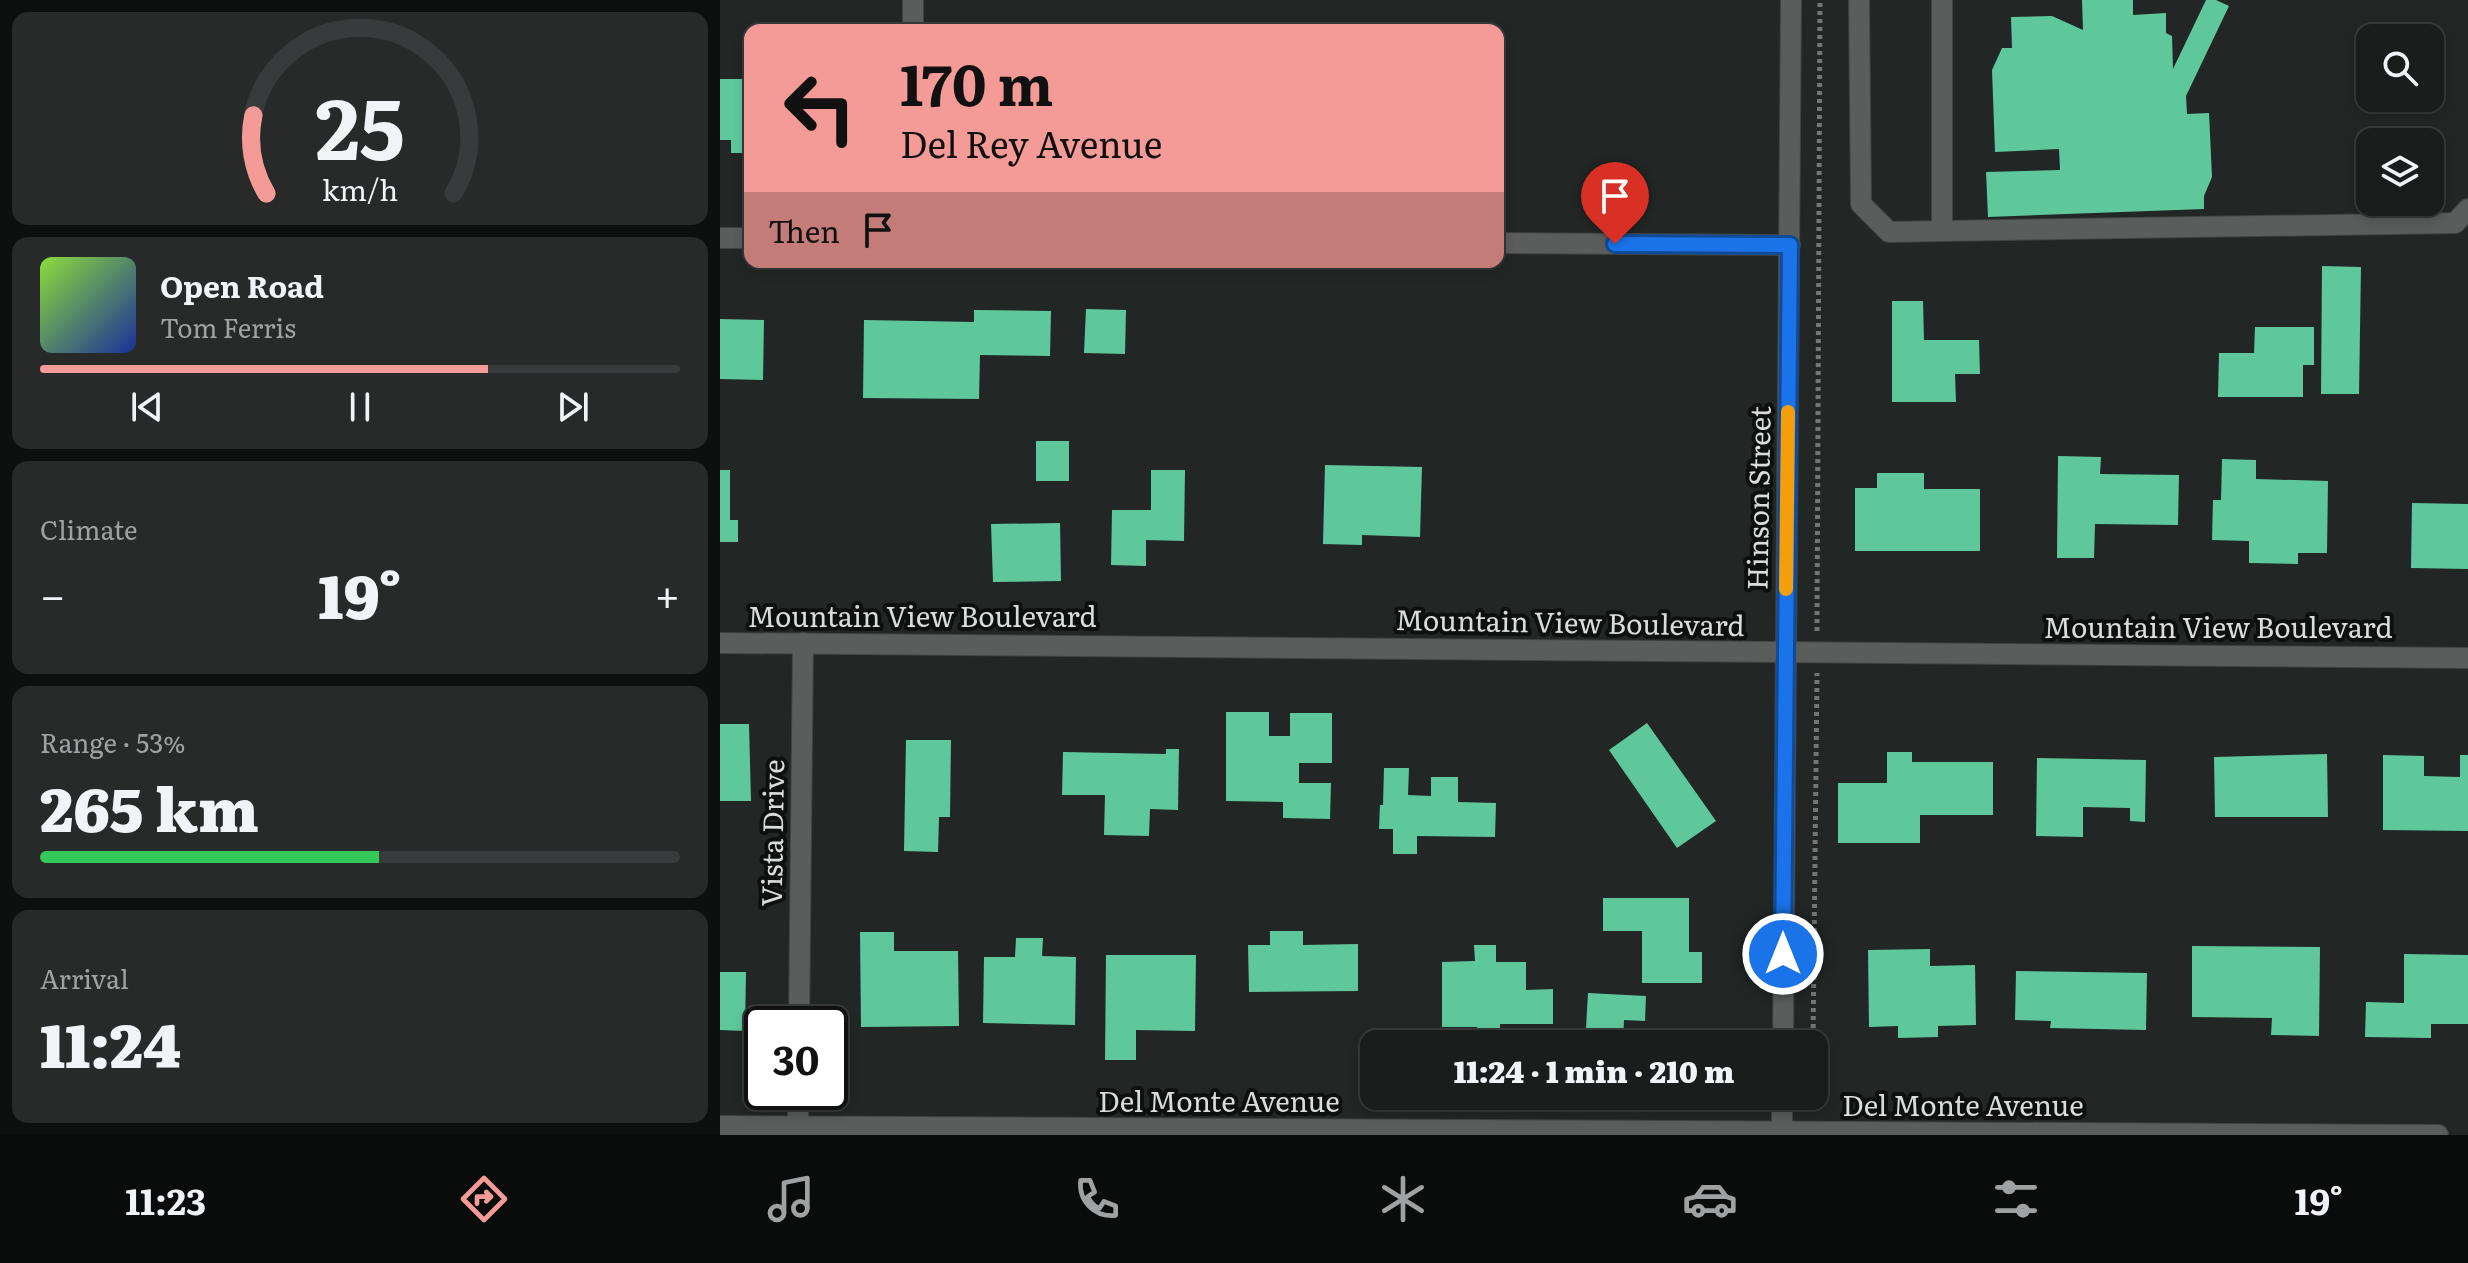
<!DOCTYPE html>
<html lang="en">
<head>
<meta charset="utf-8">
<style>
  :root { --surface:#1a1d1c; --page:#272a29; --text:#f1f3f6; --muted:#9fa2a3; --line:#383b3b; --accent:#f59b97 }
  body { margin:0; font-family:Literata,serif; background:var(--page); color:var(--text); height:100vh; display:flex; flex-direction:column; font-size:30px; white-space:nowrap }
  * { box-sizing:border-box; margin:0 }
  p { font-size:26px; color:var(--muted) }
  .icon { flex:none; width:44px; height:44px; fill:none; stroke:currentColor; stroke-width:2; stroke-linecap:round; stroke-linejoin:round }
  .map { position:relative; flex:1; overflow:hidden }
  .sheet { display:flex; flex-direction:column; gap:12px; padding:12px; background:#0e100f; width:720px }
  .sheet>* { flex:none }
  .guide { position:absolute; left:24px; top:24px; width:760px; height:244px; border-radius:16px; box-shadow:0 4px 12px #0003,0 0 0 2px var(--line); background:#f59b97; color:#111; overflow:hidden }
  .tools { position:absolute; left:1636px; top:24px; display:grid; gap:16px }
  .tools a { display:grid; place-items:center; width:88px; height:88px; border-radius:16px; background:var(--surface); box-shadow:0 4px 12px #0003,0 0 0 2px var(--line); font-size:40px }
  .speed { position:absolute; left:24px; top:1006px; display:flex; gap:16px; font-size:40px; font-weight:700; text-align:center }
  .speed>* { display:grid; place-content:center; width:104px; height:104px; border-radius:50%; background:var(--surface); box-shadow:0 4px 12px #0003,0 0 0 2px var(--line); line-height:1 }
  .speed .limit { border:4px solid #111; border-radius:12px; background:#fff; color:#111 }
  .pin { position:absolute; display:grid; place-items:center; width:68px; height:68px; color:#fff; margin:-82px -34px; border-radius:50% 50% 50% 0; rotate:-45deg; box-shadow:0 0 8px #0007 }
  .pin .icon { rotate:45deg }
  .me { position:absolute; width:88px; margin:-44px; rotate:0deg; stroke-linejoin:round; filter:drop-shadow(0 0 6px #0008) }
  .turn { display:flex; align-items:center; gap:28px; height:168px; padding:0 24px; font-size:36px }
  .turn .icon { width:104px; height:104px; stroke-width:2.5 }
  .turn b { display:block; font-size:56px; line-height:68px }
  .then { display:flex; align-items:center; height:76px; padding:0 24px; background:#0003; gap:16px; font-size:30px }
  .big { font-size:60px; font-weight:800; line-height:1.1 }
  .sheet .tile { flex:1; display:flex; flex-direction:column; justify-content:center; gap:12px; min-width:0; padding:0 28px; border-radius:16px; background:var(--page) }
  .sheet .dial { align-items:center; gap:0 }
  .dial svg { height:208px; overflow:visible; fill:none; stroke:var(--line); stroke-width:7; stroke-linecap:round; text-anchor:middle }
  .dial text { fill:var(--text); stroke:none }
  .song { display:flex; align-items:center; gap:24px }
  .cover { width:96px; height:96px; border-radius:12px; background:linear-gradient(135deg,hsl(90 70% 55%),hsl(230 70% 35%)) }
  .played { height:8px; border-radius:4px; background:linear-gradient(90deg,var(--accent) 70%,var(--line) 70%) }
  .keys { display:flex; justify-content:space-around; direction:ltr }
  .heat { display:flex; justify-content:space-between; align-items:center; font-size:44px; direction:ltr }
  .charge { height:12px; border-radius:6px; background:linear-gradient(90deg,#34c759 53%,var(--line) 0) }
  .trip { position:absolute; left:640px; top:1030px; width:468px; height:80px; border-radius:16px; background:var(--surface); box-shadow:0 4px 12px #0003,0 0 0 2px var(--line); font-weight:800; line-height:80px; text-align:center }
  .tab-bar { display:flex; height:128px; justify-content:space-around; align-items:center; background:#0a0c0b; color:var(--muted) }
  .tab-bar .icon { width:56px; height:56px }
  .tab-bar .current { color:var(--accent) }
  .tab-bar b { font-size:36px; color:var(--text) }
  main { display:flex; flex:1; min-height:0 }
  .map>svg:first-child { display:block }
  .building { fill:#5ec89c }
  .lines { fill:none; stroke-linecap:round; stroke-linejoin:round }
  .minor-casing { stroke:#3f4442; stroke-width:22 }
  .path { stroke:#727674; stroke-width:5; stroke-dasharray:4 4; stroke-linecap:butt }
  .minor { stroke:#5a5d5b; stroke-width:20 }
  .route-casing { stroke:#114b97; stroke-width:20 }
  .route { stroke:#1a73e8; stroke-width:14 }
  .slow { stroke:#f59e0b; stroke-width:14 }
  .labels { text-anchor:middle; stroke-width:8; stroke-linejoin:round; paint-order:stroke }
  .street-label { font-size:28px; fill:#d9dcda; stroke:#0d100e }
</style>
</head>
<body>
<main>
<section class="sheet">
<div class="tile dial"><svg viewBox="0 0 100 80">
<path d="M14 69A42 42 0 1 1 86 69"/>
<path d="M14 69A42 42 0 0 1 9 39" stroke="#f59b97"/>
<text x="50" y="56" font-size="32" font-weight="700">25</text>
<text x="50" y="72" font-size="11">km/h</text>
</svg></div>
<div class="tile">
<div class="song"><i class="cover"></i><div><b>Open Road</b><p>Tom Ferris</p></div></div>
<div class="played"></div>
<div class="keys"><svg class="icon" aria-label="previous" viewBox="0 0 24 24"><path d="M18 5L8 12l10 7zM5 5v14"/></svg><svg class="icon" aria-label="pause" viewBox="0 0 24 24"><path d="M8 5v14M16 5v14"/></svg><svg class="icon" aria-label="next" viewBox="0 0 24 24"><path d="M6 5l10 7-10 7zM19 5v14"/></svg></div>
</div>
<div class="tile"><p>Climate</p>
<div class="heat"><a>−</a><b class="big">19°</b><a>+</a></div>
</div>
<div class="tile"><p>Range · 53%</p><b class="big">265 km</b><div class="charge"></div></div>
<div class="tile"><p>Arrival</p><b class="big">11:24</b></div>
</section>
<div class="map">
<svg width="1748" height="1135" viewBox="0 0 1748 1135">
  <rect width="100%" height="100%" fill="#222725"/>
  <!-- building -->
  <g class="building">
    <polygon points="1362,0 1413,0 1413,15 1446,13 1446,33 1452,36 1453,69 1486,0 1496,0 1509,6 1466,96 1467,114 1489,113 1492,177 1484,196 1484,209 1268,217 1266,172 1340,170 1339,149 1275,152 1272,70 1282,48 1292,48 1291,17 1332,16 1363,30"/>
    <polygon points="0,79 30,79 30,153 11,153 11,140 0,140"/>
    <polygon points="1602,266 1641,267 1639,394 1601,394"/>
    <polygon points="1172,301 1203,301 1204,340 1259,340 1260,374 1235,374 1236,402 1172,402"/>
    <polygon points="366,309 406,310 405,354 364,353"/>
    <polygon points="254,310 331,311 330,356 260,355 259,399 143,398 144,320 254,322"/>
    <polygon points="0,319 44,320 43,380 0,379"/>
    <polygon points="1535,327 1594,327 1594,365 1583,365 1583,397 1498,397 1499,353 1534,353"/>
    <rect x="316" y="441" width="33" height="40"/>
    <polygon points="1338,456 1381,457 1380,474 1459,475 1458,525 1375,524 1374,558 1337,558"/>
    <polygon points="1502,459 1536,460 1536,479 1608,481 1607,553 1578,553 1578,564 1529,563 1529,541 1492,540 1493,500 1501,500"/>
    <polygon points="605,465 702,467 700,537 642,535 642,545 603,544"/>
    <polygon points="0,470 10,470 10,520 18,520 18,542 0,542"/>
    <polygon points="431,470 465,470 464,541 426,540 426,566 391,565 392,510 431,510"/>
    <polygon points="1157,473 1204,473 1204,489 1260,489 1260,551 1135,551 1135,488 1157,488"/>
    <polygon points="1692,503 1748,504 1748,569 1691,568"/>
    <polygon points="340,523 341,581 273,582 271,524"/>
    <polygon points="506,712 549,712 549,736 570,736 570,713 612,713 612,763 579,763 579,783 611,783 610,819 563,818 563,802 506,801"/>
    <polygon points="927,723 996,821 957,848 889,750"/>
    <polygon points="0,724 29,724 31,801 0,801"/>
    <polygon points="186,740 231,740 230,817 219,817 218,852 184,851"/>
    <polygon points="446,749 459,749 458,810 430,809 429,836 384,835 385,795 342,795 343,752 446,754"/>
    <polygon points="1167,752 1192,752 1192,762 1273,762 1273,815 1200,815 1200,843 1118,843 1118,783 1167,783"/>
    <polygon points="1607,754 1608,817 1495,817 1494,757"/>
    <polygon points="1663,755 1704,756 1704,776 1740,777 1740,755 1748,755 1748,831 1663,830"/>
    <polygon points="1317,758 1426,760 1425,822 1410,821 1410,808 1363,807 1363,837 1316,836"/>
    <polygon points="664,768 689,768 688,795 711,796 711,777 738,777 738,802 776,803 775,837 697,836 697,854 673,854 673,829 659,829 660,805 663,805"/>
    <polygon points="883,898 969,898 969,952 982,952 982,983 922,983 922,931 883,931"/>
    <polygon points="550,931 583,931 583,945 638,944 638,991 529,992 528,945 550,945"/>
    <polygon points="140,932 174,932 174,951 238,951 239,1026 141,1027"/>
    <polygon points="296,938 323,938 322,956 356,957 355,1025 263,1023 264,957 295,957"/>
    <polygon points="754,945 776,945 776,962 806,962 806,990 833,989 833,1024 780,1024 780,1032 757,1032 757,1027 722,1027 722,962 755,961"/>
    <polygon points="1472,946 1600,947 1599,1036 1551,1035 1552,1018 1472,1017"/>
    <polygon points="1210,949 1210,966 1255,965 1256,1025 1218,1026 1218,1037 1178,1038 1178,1026 1149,1027 1148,950"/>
    <polygon points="1684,954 1748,955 1748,1024 1711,1024 1711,1038 1645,1037 1646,1002 1684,1003"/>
    <polygon points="386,955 476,955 475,1031 416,1030 416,1060 385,1060"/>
    <polygon points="1296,971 1427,973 1426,1030 1330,1028 1331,1021 1295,1020"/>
    <polygon points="0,972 26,972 25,1031 0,1030"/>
    <polygon points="868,993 926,996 925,1021 904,1020 903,1044 854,1044 855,1028 866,1028"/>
  </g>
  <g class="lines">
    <!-- minor casing -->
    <g class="minor-casing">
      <g id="minor">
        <polyline points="1139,0 1141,204 1169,232 1222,231"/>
        <polyline points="1222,0 1222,231 1735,223 1748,209"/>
        <polyline points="193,30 193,0"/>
        <polyline points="0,238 30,238"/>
        <polyline points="778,243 1070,245"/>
        <polyline points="0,643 1748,658"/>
        <polyline points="79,1024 83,643"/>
        <polyline points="1063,1044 1071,0"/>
        <polyline points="0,1126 1718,1135"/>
        <polyline points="78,1127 78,1092"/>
        <polyline points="1062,1135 1062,1096"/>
      </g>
    </g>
    <!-- path -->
    <g class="path">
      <polyline points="1097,631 1100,0"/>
      <polyline points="1093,1044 1097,673"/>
      <polyline points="1093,1096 1093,1111"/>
    </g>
    <!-- minor -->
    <use href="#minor" class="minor"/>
  </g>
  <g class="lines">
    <!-- route casing -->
    <g class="route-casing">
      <polyline id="route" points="895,244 1070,245 1063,954"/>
    </g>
    <!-- route -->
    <use href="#route" class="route"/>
    <!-- slow -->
    <polyline class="slow" points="1066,589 1068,412"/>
  </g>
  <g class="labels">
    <!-- street labels -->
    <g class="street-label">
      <text transform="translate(1039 498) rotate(-89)" y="10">Hinson Street</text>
      <text x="202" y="627">Mountain View Boulevard</text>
      <text transform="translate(850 623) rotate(1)" y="10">Mountain View Boulevard</text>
      <text x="1498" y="638">Mountain View Boulevard</text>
      <text transform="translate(53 833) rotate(-89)" y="10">Vista Drive</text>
      <text x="499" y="1112">Del Monte Avenue</text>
      <text x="1243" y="1116">Del Monte Avenue</text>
    </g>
  </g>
</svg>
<div class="tools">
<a><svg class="icon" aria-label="search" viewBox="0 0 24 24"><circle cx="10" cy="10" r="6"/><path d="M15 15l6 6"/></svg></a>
<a><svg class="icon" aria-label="layers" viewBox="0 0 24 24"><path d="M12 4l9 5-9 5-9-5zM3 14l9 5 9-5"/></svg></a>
</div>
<div class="speed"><div class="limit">30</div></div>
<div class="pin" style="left:895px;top:244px;background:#d93025"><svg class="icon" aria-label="arrive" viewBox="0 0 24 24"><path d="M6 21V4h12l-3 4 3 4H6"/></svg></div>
<svg class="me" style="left:1063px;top:954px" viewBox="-20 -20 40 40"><circle r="17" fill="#1a73e8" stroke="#fff" stroke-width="3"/><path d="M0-11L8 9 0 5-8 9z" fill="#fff"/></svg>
<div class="trip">11:24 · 1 min · 210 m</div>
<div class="guide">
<div class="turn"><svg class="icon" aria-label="left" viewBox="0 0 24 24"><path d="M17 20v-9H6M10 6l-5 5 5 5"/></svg><div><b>170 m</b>Del Rey Avenue</div></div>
<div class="then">Then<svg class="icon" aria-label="arrive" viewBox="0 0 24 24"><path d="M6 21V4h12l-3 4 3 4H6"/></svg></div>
</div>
</div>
</main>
<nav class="tab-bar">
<b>11:23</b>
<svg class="icon current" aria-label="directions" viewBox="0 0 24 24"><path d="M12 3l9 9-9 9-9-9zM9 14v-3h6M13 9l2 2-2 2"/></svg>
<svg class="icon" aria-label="music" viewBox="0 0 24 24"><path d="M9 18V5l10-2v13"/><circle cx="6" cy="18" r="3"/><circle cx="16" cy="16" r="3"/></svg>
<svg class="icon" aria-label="phone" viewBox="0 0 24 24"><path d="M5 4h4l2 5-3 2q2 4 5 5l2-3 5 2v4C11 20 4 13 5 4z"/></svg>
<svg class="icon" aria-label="climate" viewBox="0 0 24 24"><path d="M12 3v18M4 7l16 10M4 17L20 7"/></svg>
<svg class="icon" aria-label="car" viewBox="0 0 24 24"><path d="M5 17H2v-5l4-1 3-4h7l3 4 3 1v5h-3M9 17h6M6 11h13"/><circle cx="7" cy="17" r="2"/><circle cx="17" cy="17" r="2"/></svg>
<svg class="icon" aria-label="filters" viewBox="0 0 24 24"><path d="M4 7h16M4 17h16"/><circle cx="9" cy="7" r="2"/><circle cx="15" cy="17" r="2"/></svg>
<b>19°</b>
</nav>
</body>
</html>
